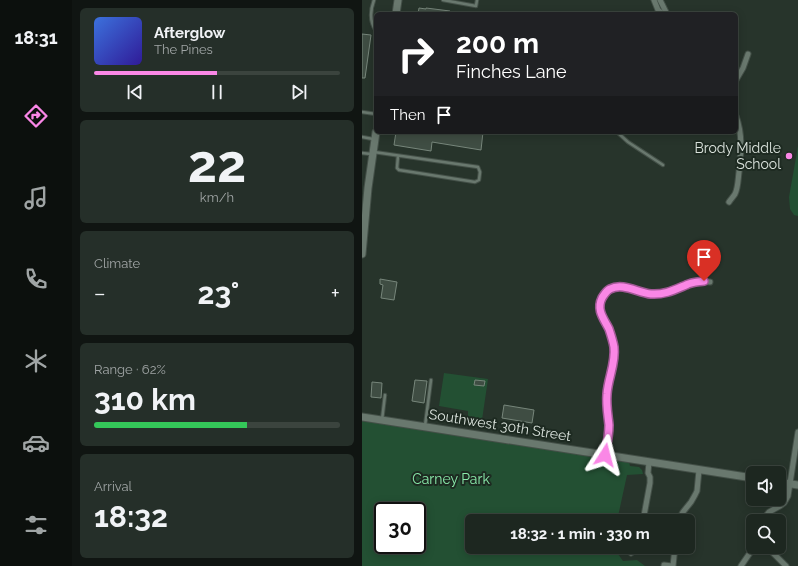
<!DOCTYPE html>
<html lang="en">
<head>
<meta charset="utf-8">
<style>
  :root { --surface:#1d2720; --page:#252f29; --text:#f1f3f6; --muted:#a0a5a5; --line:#3b443e; --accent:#fa87e6 }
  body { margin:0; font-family:Raleway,sans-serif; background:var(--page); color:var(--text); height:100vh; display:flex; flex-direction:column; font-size:15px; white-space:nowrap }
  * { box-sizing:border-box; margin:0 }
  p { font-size:13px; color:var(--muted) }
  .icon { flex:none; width:22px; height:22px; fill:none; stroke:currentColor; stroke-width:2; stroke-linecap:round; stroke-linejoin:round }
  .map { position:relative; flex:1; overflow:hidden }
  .details { display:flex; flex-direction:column; gap:8px; padding:8px; background:#101512; width:290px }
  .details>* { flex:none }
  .guide { position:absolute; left:12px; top:12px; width:364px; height:122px; border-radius:6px; box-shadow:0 2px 10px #0003,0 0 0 1px var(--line); background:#202124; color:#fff; overflow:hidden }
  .tools { position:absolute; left:384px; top:466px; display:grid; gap:8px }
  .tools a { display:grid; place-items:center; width:40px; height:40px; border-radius:6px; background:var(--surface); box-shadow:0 2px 10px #0003,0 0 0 1px var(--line); font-size:20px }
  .speed { position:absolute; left:12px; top:502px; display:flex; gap:8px; font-size:20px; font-weight:700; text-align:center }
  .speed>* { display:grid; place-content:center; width:52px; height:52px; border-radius:50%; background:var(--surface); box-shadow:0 2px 10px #0003,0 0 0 1px var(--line); line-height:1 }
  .speed .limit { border:2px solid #111; border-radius:6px; background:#fff; color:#111 }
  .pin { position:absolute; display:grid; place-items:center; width:34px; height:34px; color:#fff; margin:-41px -17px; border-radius:50% 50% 50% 0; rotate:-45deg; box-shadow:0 0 4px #0007 }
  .pin .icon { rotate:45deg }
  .me { position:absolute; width:44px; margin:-22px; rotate:9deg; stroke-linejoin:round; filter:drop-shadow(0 0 3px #0008) }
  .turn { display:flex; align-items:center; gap:14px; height:84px; padding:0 16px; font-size:18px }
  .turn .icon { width:52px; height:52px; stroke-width:2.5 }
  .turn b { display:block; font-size:28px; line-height:34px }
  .then { display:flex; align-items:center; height:38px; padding:0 16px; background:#0003; gap:8px; font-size:15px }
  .big { font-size:30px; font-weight:700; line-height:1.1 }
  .details .tile { flex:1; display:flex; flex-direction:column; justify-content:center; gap:6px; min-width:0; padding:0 14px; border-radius:6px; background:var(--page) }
  .details .dial { align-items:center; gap:0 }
  .dial b { font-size:52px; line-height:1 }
  .song { display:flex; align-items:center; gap:12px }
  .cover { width:48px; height:48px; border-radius:6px; background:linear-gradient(135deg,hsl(220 70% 55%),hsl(250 70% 35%)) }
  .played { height:4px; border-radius:2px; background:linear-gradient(90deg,var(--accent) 50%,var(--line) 50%) }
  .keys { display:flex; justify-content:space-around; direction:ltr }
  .heat { display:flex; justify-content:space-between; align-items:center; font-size:22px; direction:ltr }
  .charge { height:6px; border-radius:3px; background:linear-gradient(90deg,#34c759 62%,var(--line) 0) }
  .trip { position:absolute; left:103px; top:514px; width:230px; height:40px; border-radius:6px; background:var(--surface); box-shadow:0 2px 10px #0003,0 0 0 1px var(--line); font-weight:700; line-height:40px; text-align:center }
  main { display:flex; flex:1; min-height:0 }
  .menu { display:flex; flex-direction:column; width:72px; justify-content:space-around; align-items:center; background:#0c100d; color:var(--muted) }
  .menu .icon { width:28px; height:28px }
  .menu .selected { color:var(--accent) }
  .menu b { font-size:18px; color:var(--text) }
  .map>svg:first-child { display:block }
  .green { fill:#235033; fill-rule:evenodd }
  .building { fill:#3f4d43; stroke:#77867b }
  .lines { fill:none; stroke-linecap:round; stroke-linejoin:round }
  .lane-casing { stroke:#445048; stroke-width:4.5 }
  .street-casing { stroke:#445048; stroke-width:7 }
  .secondary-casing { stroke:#445048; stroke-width:9 }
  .lane { stroke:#69786e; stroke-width:2.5 }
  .street { stroke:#69786e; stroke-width:5 }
  .secondary { stroke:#69786e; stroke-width:7 }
  .route-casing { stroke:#a25896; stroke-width:10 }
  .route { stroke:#fa87e6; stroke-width:7 }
  .poi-dot { fill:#fa87e6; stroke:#1d2a21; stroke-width:1.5 }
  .labels { text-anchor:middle; stroke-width:4; stroke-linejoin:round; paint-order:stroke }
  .poi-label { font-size:14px; fill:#dbe3dd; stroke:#1d2a21; text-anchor:end }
  .street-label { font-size:14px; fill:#dbe3dd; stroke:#1d2a21 }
  .park-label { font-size:14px; fill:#8aebab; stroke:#1d2a21 }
</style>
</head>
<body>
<main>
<nav class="menu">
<b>18:31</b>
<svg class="icon selected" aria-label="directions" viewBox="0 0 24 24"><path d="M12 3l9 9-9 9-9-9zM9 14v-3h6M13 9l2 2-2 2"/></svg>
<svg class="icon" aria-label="music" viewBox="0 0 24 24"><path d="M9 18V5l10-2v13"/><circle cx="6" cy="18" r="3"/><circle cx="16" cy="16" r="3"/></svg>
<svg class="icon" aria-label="phone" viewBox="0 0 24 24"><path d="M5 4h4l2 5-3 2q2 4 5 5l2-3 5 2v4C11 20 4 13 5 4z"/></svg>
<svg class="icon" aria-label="climate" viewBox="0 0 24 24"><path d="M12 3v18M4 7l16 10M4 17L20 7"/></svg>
<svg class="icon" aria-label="car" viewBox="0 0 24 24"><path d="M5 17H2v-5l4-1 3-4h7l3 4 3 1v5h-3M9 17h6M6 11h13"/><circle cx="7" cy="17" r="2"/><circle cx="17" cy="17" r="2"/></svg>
<svg class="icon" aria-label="filters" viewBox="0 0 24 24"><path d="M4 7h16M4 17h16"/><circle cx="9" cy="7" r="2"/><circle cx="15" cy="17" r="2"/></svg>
</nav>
<section class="details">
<div class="tile">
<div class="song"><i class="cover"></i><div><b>Afterglow</b><p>The Pines</p></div></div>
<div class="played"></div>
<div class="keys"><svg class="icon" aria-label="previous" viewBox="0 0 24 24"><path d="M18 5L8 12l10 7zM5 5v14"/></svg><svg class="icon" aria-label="pause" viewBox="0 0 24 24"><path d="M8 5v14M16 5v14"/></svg><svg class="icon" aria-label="next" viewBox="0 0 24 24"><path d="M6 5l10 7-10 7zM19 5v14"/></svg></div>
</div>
<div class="tile dial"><b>22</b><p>km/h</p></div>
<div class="tile"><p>Climate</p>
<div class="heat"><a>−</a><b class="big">23°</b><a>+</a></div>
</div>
<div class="tile"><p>Range · 62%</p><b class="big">310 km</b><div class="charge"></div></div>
<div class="tile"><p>Arrival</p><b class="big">18:32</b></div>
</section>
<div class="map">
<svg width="436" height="566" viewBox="0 0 436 566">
  <rect width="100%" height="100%" fill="#27342b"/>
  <!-- green -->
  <g class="green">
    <polygon points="436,146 436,216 432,215 428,209 427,197"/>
    <polygon points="82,373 126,379 120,420 106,418 106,411 77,406"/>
    <path d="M0,419L259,458L258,461L267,462L268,466L277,467L280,470L281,474L265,475L255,521H110V547H255L256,554L261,561L275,560L283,566H0ZM21,511H55V545H21Z"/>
  </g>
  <!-- building -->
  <g class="building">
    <polygon points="57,8 64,9 64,8 88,11 88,14 56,14"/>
    <polygon points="0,34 9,35 3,78 0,78"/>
    <polygon points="34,132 121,132 119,150 70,142 69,151 32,145"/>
    <polygon points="18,279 35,282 32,300 19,298 21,285 18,284"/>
    <polygon points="53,380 65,381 62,403 50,401"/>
    <polygon points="113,380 123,381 122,386 112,385"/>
    <polygon points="10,382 20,383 19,398 9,397"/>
    <polygon points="142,405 172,410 170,423 140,418"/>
  </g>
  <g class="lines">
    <!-- lane casing -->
    <g class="lane-casing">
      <g id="lane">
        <path d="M12,0C8,11 7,21 14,31"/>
        <polyline points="81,0 114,6 115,0"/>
        <polyline points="0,112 14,114"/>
        <polyline points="255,132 266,142 301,165"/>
        <polyline points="0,137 11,139"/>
        <polyline points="12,152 116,167 118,172 117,180 113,182 37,170 35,168 36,156"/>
        <polyline points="0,153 9,154"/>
        <polyline points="20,420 23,395"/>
        <polyline points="63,426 69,380"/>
      </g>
    </g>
    <!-- street casing -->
    <g class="street-casing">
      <g id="street">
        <polyline points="292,0 296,10 301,14"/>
        <polyline points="298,0 305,14"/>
        <polyline points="374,80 381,68 386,54"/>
        <path d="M367,202C369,199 371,197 373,194C376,188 376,180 377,172C379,153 381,135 374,116"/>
        <path d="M243,455C245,445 247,435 247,425C246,415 244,405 245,395C246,378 254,363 252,347C251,341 249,335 247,329C242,319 234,310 240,298C242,295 244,291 248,289C261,282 280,295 295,294C306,294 314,289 324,285C331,282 340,281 348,282"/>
        <polyline points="281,521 288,483 288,477 286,473 287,462"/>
        <polyline points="316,521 321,512 329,502 333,495 335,491 337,470"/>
        <polyline points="400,521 407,512 418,506 422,503 426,496 436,432"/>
        <polyline points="405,547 424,566"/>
        <polyline points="269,553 277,547"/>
        <polyline points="302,565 310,566"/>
        <polyline points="311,566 313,547"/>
        <polyline points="379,566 392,547"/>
      </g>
    </g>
    <!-- secondary casing -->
    <g class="secondary-casing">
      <g id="secondary">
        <polyline points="34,14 36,0"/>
        <polyline points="0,254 6,188 14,132"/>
        <polyline points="0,417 391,478"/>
        <polyline points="417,482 436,485"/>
      </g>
    </g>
    <!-- lane -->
    <use href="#lane" class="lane"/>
    <!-- street -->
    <use href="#street" class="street"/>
    <!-- secondary -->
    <use href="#secondary" class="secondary"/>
  </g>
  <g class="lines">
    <!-- route casing -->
    <g class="route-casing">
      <path id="route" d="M243,455C245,445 247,435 247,425C246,415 244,405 245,394C246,378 254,363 252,347C251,341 249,335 247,329C242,319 234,310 240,298C242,295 244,291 248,289C261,282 276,293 289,294C302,295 312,290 324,285C330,282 336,282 342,281"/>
    </g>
    <!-- route -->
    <use href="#route" class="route"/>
  </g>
  <!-- markers -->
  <circle class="poi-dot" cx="427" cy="156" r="4"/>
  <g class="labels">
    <!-- poi labels -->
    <g class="poi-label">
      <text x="419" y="153">Brody Middle<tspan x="419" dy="16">School</tspan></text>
    </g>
    <!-- street labels -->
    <g class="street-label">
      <text transform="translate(138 425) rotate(9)" y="5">Southwest 30th Street</text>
    </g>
    <!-- park labels -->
    <g class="park-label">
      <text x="89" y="484">Carney Park</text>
    </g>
  </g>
</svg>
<div class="tools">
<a><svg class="icon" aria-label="sound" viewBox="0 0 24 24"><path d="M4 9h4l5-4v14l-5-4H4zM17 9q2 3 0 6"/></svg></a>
<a><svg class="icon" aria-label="search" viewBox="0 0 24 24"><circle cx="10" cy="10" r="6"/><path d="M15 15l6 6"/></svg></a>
</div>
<div class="speed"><div class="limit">30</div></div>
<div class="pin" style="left:342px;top:281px;background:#d93025"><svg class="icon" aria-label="arrive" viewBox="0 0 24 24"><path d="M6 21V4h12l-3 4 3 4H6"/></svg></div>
<svg class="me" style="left:243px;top:455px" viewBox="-20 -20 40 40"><path d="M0-17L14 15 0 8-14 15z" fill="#fa87e6" stroke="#fff" stroke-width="4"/></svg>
<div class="trip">18:32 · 1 min · 330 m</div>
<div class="guide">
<div class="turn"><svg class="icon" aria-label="right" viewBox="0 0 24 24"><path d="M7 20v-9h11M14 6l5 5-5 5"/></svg><div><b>200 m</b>Finches Lane</div></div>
<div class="then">Then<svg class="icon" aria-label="arrive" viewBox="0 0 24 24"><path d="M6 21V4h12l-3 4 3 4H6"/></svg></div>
</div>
</div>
</main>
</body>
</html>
